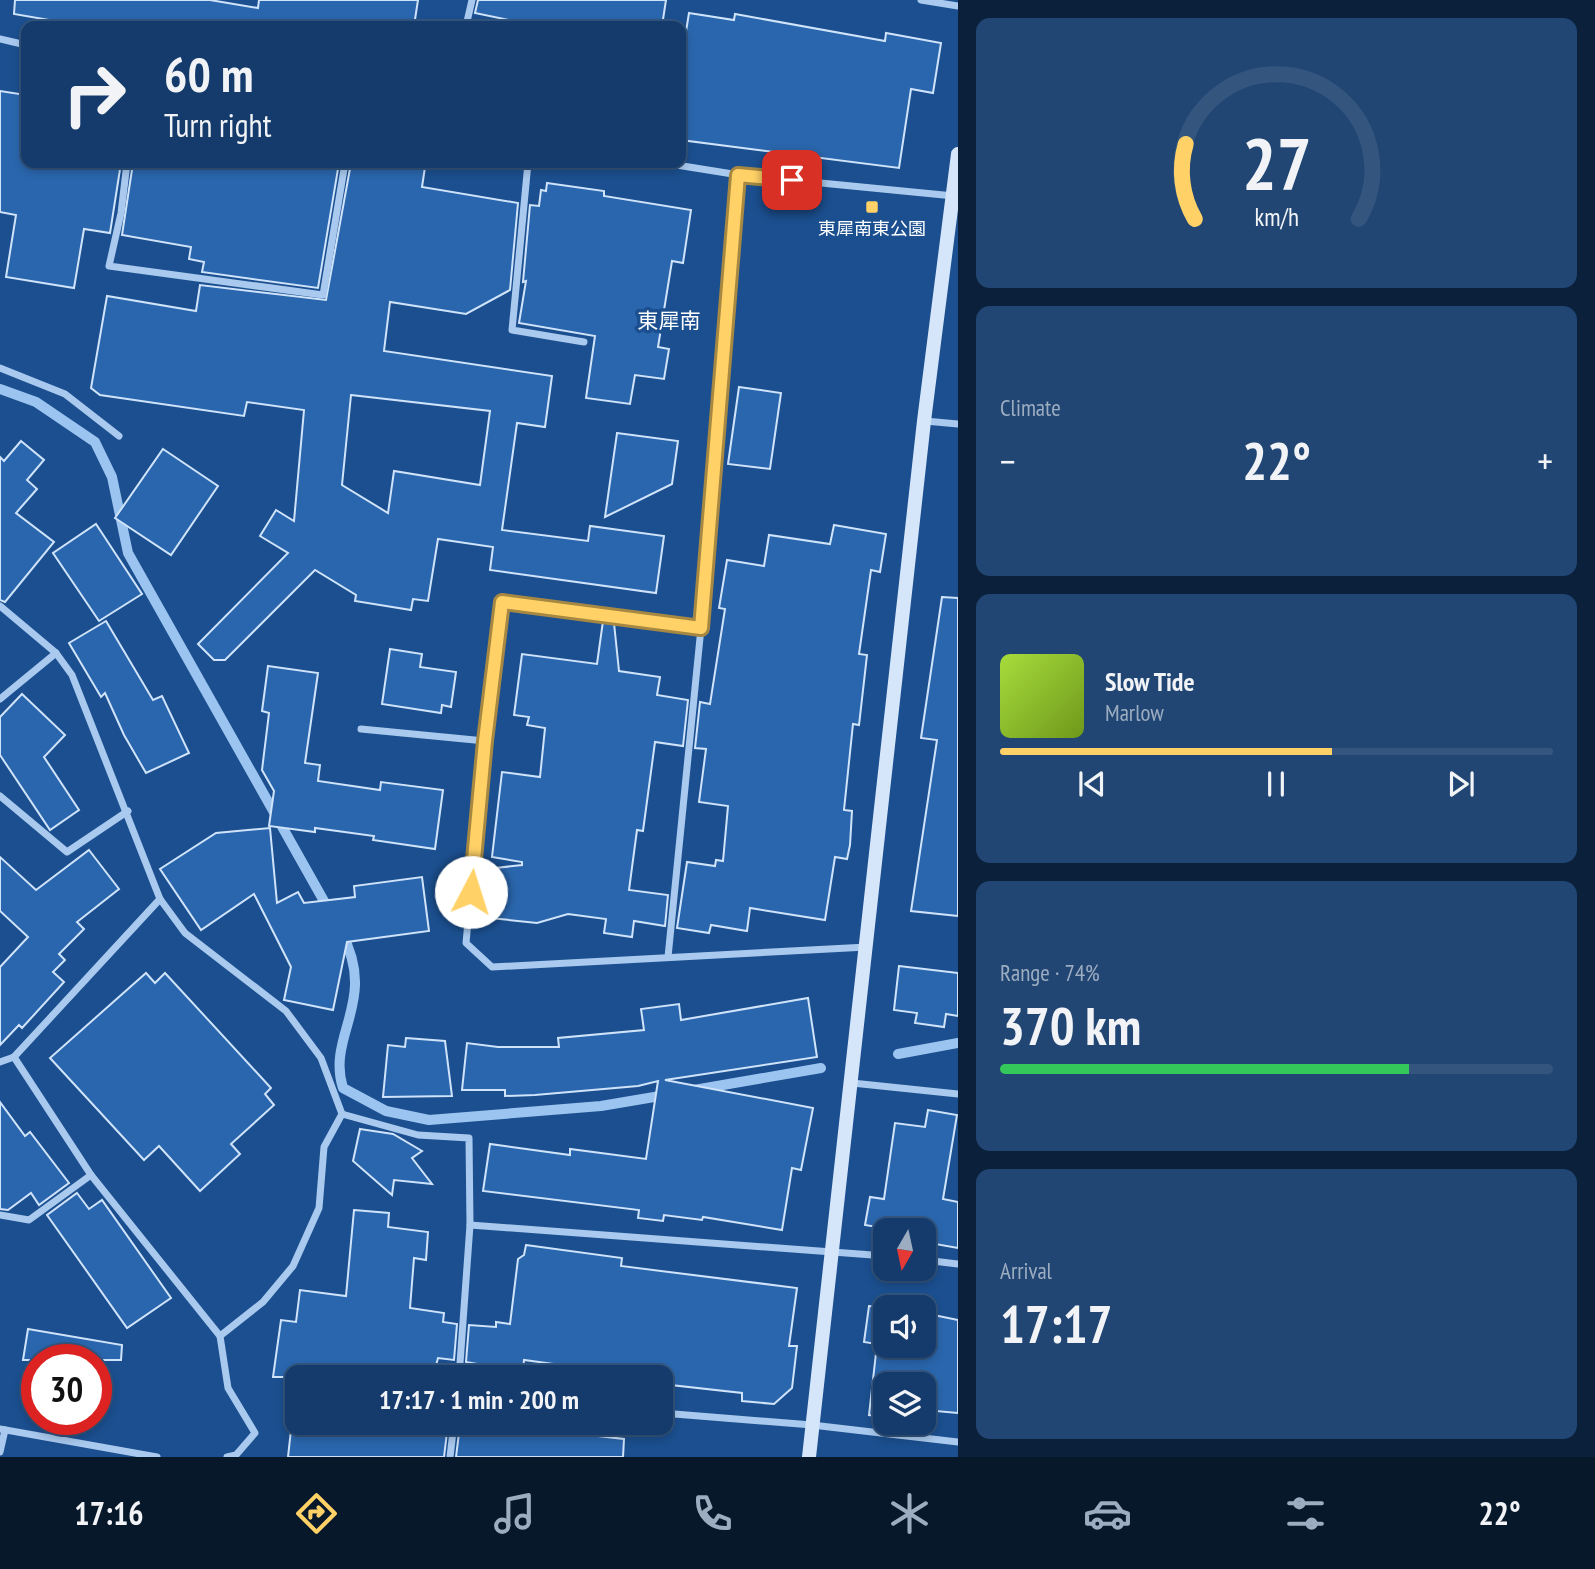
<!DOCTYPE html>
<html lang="en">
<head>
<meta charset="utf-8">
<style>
  :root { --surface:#143b6b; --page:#214673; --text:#f1f3f6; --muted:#9dadc1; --line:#33557e; --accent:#ffd166 }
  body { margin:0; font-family:"PT Sans Narrow","Noto Sans JP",sans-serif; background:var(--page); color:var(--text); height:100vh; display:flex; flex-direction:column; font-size:26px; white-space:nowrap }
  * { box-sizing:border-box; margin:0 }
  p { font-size:23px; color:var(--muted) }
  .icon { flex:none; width:38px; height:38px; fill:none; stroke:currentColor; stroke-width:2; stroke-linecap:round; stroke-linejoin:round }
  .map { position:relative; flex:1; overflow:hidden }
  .panel { display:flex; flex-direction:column; gap:18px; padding:18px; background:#0b203b; width:637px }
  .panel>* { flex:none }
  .banner { position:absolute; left:21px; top:21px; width:665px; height:147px; border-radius:14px; box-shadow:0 4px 10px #0003,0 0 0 2px var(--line); background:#143b6b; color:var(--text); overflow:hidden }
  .needle { width:46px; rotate:189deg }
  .tools { position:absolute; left:873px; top:1218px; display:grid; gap:14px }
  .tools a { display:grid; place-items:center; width:63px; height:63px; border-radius:14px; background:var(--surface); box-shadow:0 4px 10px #0003,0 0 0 2px var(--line); font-size:35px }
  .speed { position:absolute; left:21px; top:1344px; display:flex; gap:14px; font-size:35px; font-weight:700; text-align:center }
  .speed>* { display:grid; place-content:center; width:91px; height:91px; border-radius:50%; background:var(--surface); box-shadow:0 4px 10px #0003,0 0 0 2px var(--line); line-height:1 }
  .speed .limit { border:10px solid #d22; background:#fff; color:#111 }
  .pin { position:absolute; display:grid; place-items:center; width:60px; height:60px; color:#fff; margin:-30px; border-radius:14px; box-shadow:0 4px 10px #0006 }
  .me { position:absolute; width:77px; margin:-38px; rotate:5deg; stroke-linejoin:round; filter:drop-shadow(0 0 5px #0008) }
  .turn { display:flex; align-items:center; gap:24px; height:147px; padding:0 28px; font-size:32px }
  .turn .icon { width:91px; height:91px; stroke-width:2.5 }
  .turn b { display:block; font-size:49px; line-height:60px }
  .big { font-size:52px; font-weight:700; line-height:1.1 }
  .panel .card { flex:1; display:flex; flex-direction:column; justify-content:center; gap:10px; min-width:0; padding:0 24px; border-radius:14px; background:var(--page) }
  .panel .dial { align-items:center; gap:0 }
  .dial svg { height:182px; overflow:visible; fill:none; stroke:var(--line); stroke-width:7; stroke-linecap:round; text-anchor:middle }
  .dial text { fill:var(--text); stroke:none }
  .song { display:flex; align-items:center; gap:21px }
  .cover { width:84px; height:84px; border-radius:10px; background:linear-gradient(135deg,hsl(80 70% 55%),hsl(80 70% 35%)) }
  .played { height:7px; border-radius:4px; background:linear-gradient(90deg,var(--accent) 60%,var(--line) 60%) }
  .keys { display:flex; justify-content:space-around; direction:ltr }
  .heat { display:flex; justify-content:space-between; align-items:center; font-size:38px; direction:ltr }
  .charge { height:10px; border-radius:5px; background:linear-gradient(90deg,#34c759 74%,var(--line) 0) }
  .trip { position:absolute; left:285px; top:1365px; width:388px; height:70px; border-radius:14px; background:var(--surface); box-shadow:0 4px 10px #0003,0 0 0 2px var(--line); font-weight:700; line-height:70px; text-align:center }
  .tabs { display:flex; height:112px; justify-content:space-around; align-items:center; background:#08182b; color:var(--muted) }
  .tabs .icon { width:49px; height:49px }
  .tabs .on { color:var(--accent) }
  .tabs b { font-size:32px; color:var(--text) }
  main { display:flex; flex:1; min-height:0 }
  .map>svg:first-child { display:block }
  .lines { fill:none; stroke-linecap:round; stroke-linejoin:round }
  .stream { stroke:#9cc4f0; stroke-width:10 }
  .building { fill:#2a66ad; stroke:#cfe3fa; stroke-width:2; fill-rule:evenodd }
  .street { stroke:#a9c9ee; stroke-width:7 }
  .secondary { stroke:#d6e6fa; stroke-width:14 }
  .route-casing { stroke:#a68842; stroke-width:18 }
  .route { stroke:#ffd166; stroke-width:12 }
  .poi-dot { fill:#ffd166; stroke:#1b4f8f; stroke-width:2.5 }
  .labels { text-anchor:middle; stroke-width:7; stroke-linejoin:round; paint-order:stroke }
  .poi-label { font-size:18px; fill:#fff; stroke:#1b4f8f }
  .quarter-label { font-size:21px; fill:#fff; stroke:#1b4f8f }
</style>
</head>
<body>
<main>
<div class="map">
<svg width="958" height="1457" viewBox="0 0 958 1457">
  <rect width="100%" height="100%" fill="#1b4f8f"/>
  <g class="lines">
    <!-- stream -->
    <g class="stream">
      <polyline points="0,389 36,402 95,442 112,477 128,553 329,910"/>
      <path d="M341,932C379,1001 326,1035 343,1088L386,1111L429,1120L601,1106L666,1095"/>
      <polyline points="898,1054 958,1043"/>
      <polyline points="694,1090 821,1068"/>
    </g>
  </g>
  <!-- building -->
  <g class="building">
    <polygon points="15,0 210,0 258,8 259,0 418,0 414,26 84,26 14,14"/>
    <polygon points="478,0 666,0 662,26 537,26 475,13"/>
    <polygon points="689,13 734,20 735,14 885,41 886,33 941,43 933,93 911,89 899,168 681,140 681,62"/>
    <polygon points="0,91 26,95 26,163 121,163 110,233 84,229 74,288 6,277 16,215 0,212"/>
    <polygon points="133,163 339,163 318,288 202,272 204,262 189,259 191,247 122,235"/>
    <path d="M351,163H401L425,167L422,187L518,203L510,290L466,314L390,302L384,351L552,376L545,427L517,423L502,530L588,541L590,526L664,536L656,593L490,570L493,547L438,539L428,601L413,599L411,610L355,601L356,595L315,570L225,660H214L198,644L288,553L260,536L276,510L294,521L304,410L247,402L244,416L100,395L91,388L107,296L196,311L200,285L326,300ZM351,395L490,411L480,485L394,471L388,513L342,485Z"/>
    <polygon points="547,183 604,191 604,196 691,210 683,263 672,261 658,347 669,349 664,379 635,375 630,404 586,398 595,336 519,323 526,281 523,282 530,205 539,206 541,190 546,191"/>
    <polygon points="739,387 781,393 770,469 728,464"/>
    <polygon points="617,433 678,441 672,484 605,517"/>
    <polygon points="21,441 44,460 27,480 37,489 16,513 54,542 5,602 0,600 0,457 4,461"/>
    <polygon points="163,449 218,486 171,555 115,518"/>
    <polygon points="96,524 142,594 99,621 53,553"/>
    <polygon points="834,525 886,534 880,572 871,570 859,654 867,655 859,725 853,724 844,810 852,811 850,845 847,859 835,857 825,920 750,908 747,931 711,925 709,933 677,928 687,862 715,866 716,860 723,861 728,806 699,802 706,749 695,748 700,702 710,704 725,609 719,608 727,560 764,566 769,535 830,544"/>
    <polygon points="942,597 958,598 958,916 911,911 937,740 921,738"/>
    <polygon points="106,621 153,700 162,696 189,753 146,773 124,735 105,693 101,697 69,643"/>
    <polygon points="603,621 614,623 619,671 660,677 657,695 688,700 683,746 655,742 643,831 637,830 629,890 668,895 665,926 634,921 632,937 604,933 606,919 568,914 537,923 481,917 487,869 522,865 522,862 492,857 502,772 540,777 545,728 527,725 529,717 514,715 522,654 597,664"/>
    <polygon points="390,649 422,654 420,667 456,672 451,707 442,705 441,713 382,704"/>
    <polygon points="268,666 318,673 305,763 320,765 318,781 380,790 381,782 443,790 435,849 373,840 374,836 315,828 315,832 269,826 274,791 262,770 269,713 262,711"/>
    <polygon points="22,694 65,735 44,757 79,810 50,830 0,755 0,717"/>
    <polygon points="270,828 277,903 298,892 304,903 355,897 354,886 422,877 429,931 347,942 333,1010 284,1000 291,967 254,894 201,930 160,869 216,833"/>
    <polygon points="89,850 119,889 77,922 84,929 59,954 65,960 53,972 64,982 22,1028 19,1025 0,1045 0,967 28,937 0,911 0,857 36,890"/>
    <polygon points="899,966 958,973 958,1016 946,1014 944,1027 915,1023 917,1013 894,1010"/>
    <polygon points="146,973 155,983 165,973 271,1088 265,1094 274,1105 231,1144 240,1154 200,1191 159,1146 144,1160 50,1058"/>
    <polygon points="808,998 817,1057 665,1080 813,1108 801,1170 792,1168 782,1230 703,1217 702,1220 664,1215 663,1221 638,1218 639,1210 483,1191 490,1144 570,1155 570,1149 646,1159 658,1081 638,1086 535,1095 505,1096 505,1090 462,1090 467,1043 498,1047 559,1047 558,1038 644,1030 641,1009 679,1004 681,1020"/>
    <polygon points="406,1038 445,1041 452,1096 383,1097 388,1045 405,1047"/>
    <polygon points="0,1102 25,1136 30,1132 69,1183 39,1205 31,1193 8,1210 0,1209"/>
    <polygon points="928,1110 957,1115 943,1199 958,1202 958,1248 924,1242 924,1230 886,1230 886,1236 875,1234 877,1227 865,1225 870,1197 884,1199 895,1123 925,1127"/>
    <polygon points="360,1129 393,1134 422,1151 412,1158 432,1184 394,1180 392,1195 353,1161"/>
    <polygon points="77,1193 89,1209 102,1200 171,1298 127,1328 47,1215"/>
    <polygon points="354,1210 389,1213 388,1227 428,1232 426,1260 414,1258 410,1308 444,1313 443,1322 457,1324 454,1360 438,1358 433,1377 273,1377 281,1320 296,1322 300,1290 346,1296"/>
    <polygon points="526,1245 622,1258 621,1266 797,1288 789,1346 797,1346 792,1388 774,1404 742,1401 742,1393 662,1384 662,1377 576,1374 576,1367 524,1360 523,1372 466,1362 469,1325 496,1327 496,1322 510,1324 518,1259 524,1255"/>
    <polygon points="869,1306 886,1308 886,1346 924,1346 924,1313 958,1320 958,1413 925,1410 924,1415 924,1384 886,1384 886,1417 869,1415 877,1344 864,1342"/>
    <polygon points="28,1329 122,1345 121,1360 23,1360"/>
    <polygon points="293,1412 298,1413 298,1423 376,1423 447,1432 444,1457 288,1457"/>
    <polygon points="472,1423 573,1423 572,1433 624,1439 623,1457 456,1457 459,1433 470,1435"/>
  </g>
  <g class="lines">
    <!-- street -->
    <g class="street">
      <polyline points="921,0 958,6"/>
      <polyline points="466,26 472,0"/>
      <polyline points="0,39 26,45"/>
      <polyline points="127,163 121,213 109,266 323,295 345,163"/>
      <polyline points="528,163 512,330 584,342"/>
      <polyline points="664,163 739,175 954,196"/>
      <polyline points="0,368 65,394 119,436"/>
      <polyline points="925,421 958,424"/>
      <polyline points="0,606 56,653 72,675 160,899 185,933 286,1011 321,1058 342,1114 324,1147 319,1208 293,1266 263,1302 220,1336 228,1388 255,1433 236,1455 227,1457"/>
      <polyline points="701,628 502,602 485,741 466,943 492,967 867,947"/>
      <polyline points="0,699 56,653"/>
      <polyline points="361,729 485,741"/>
      <polyline points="0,796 67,852 128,811"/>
      <polyline points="668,957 701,628 739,175"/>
      <polyline points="14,1057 160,899"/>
      <polyline points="0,1062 14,1057 91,1175 220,1336"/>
      <polyline points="852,1083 958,1094"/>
      <polyline points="342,1114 418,1135 469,1138 470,1225 459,1377"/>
      <polyline points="0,1215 29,1220 91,1175"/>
      <polyline points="470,1225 886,1256"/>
      <polyline points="924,1260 958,1264"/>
      <polyline points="662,1413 812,1425 958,1442"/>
      <polyline points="0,1429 157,1457"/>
      <polyline points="0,1452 5,1430"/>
      <polyline points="450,1457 454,1423"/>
    </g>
    <!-- secondary -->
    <polyline class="secondary" points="809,1457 924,421 958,154"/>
  </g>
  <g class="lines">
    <!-- route casing -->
    <g class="route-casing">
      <polyline id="route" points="471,892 485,741 502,602 701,628 738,175 792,180"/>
    </g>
    <!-- route -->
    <use href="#route" class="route"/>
  </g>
  <!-- markers -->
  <rect class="poi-dot" x="865" y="200" width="14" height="14" rx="3.5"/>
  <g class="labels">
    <!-- poi labels -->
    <g class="poi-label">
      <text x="872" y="235">東犀南東公園</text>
    </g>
    <!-- quarter labels -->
    <g class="quarter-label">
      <text x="669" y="328">東犀南</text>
    </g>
  </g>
</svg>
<div class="tools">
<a><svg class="needle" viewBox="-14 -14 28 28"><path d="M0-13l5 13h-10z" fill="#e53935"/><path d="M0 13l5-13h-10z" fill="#9dadc1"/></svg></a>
<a><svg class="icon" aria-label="sound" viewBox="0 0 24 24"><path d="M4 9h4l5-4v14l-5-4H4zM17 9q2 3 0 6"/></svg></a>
<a><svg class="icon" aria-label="layers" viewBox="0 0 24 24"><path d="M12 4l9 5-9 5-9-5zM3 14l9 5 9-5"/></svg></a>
</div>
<div class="speed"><div class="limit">30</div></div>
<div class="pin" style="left:792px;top:180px;background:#d93025"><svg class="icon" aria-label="arrive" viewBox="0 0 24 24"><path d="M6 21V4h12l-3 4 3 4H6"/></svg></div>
<svg class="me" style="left:471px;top:892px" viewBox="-20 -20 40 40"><circle r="19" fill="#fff"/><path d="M0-13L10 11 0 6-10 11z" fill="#ffd166"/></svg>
<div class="trip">17:17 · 1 min · 200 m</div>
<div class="banner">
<div class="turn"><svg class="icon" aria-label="right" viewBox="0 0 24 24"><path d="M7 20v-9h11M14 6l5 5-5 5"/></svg><div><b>60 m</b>Turn right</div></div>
</div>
</div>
<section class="panel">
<div class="card dial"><svg viewBox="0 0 100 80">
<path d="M14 69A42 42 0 1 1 86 69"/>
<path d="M14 69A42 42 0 0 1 10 36" stroke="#ffd166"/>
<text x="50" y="56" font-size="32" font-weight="700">27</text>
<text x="50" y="72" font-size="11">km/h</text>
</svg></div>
<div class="card"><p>Climate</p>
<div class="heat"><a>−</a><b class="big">22°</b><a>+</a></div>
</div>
<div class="card">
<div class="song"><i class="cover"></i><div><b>Slow Tide</b><p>Marlow</p></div></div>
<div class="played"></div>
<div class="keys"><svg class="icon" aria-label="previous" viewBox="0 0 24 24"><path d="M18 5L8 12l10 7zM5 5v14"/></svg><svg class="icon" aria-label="pause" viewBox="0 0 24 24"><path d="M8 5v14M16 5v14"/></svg><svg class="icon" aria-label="next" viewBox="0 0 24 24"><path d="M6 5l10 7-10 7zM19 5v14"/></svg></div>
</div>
<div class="card"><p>Range · 74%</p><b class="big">370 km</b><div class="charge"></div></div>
<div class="card"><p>Arrival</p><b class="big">17:17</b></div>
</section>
</main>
<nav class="tabs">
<b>17:16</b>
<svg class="icon on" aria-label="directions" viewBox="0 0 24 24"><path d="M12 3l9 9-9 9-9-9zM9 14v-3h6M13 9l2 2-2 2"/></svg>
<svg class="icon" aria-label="music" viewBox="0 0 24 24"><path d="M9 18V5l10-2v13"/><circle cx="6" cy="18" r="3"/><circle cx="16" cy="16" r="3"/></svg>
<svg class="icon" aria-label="phone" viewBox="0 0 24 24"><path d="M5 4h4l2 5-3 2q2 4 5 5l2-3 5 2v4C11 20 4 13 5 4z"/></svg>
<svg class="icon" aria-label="climate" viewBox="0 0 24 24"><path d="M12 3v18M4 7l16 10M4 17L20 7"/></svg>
<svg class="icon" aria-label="car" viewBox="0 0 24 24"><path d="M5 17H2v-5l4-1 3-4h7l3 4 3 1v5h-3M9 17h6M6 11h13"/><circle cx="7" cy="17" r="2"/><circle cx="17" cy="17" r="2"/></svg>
<svg class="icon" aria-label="filters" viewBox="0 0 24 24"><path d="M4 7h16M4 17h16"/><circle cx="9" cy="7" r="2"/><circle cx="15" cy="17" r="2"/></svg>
<b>22°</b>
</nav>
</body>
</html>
